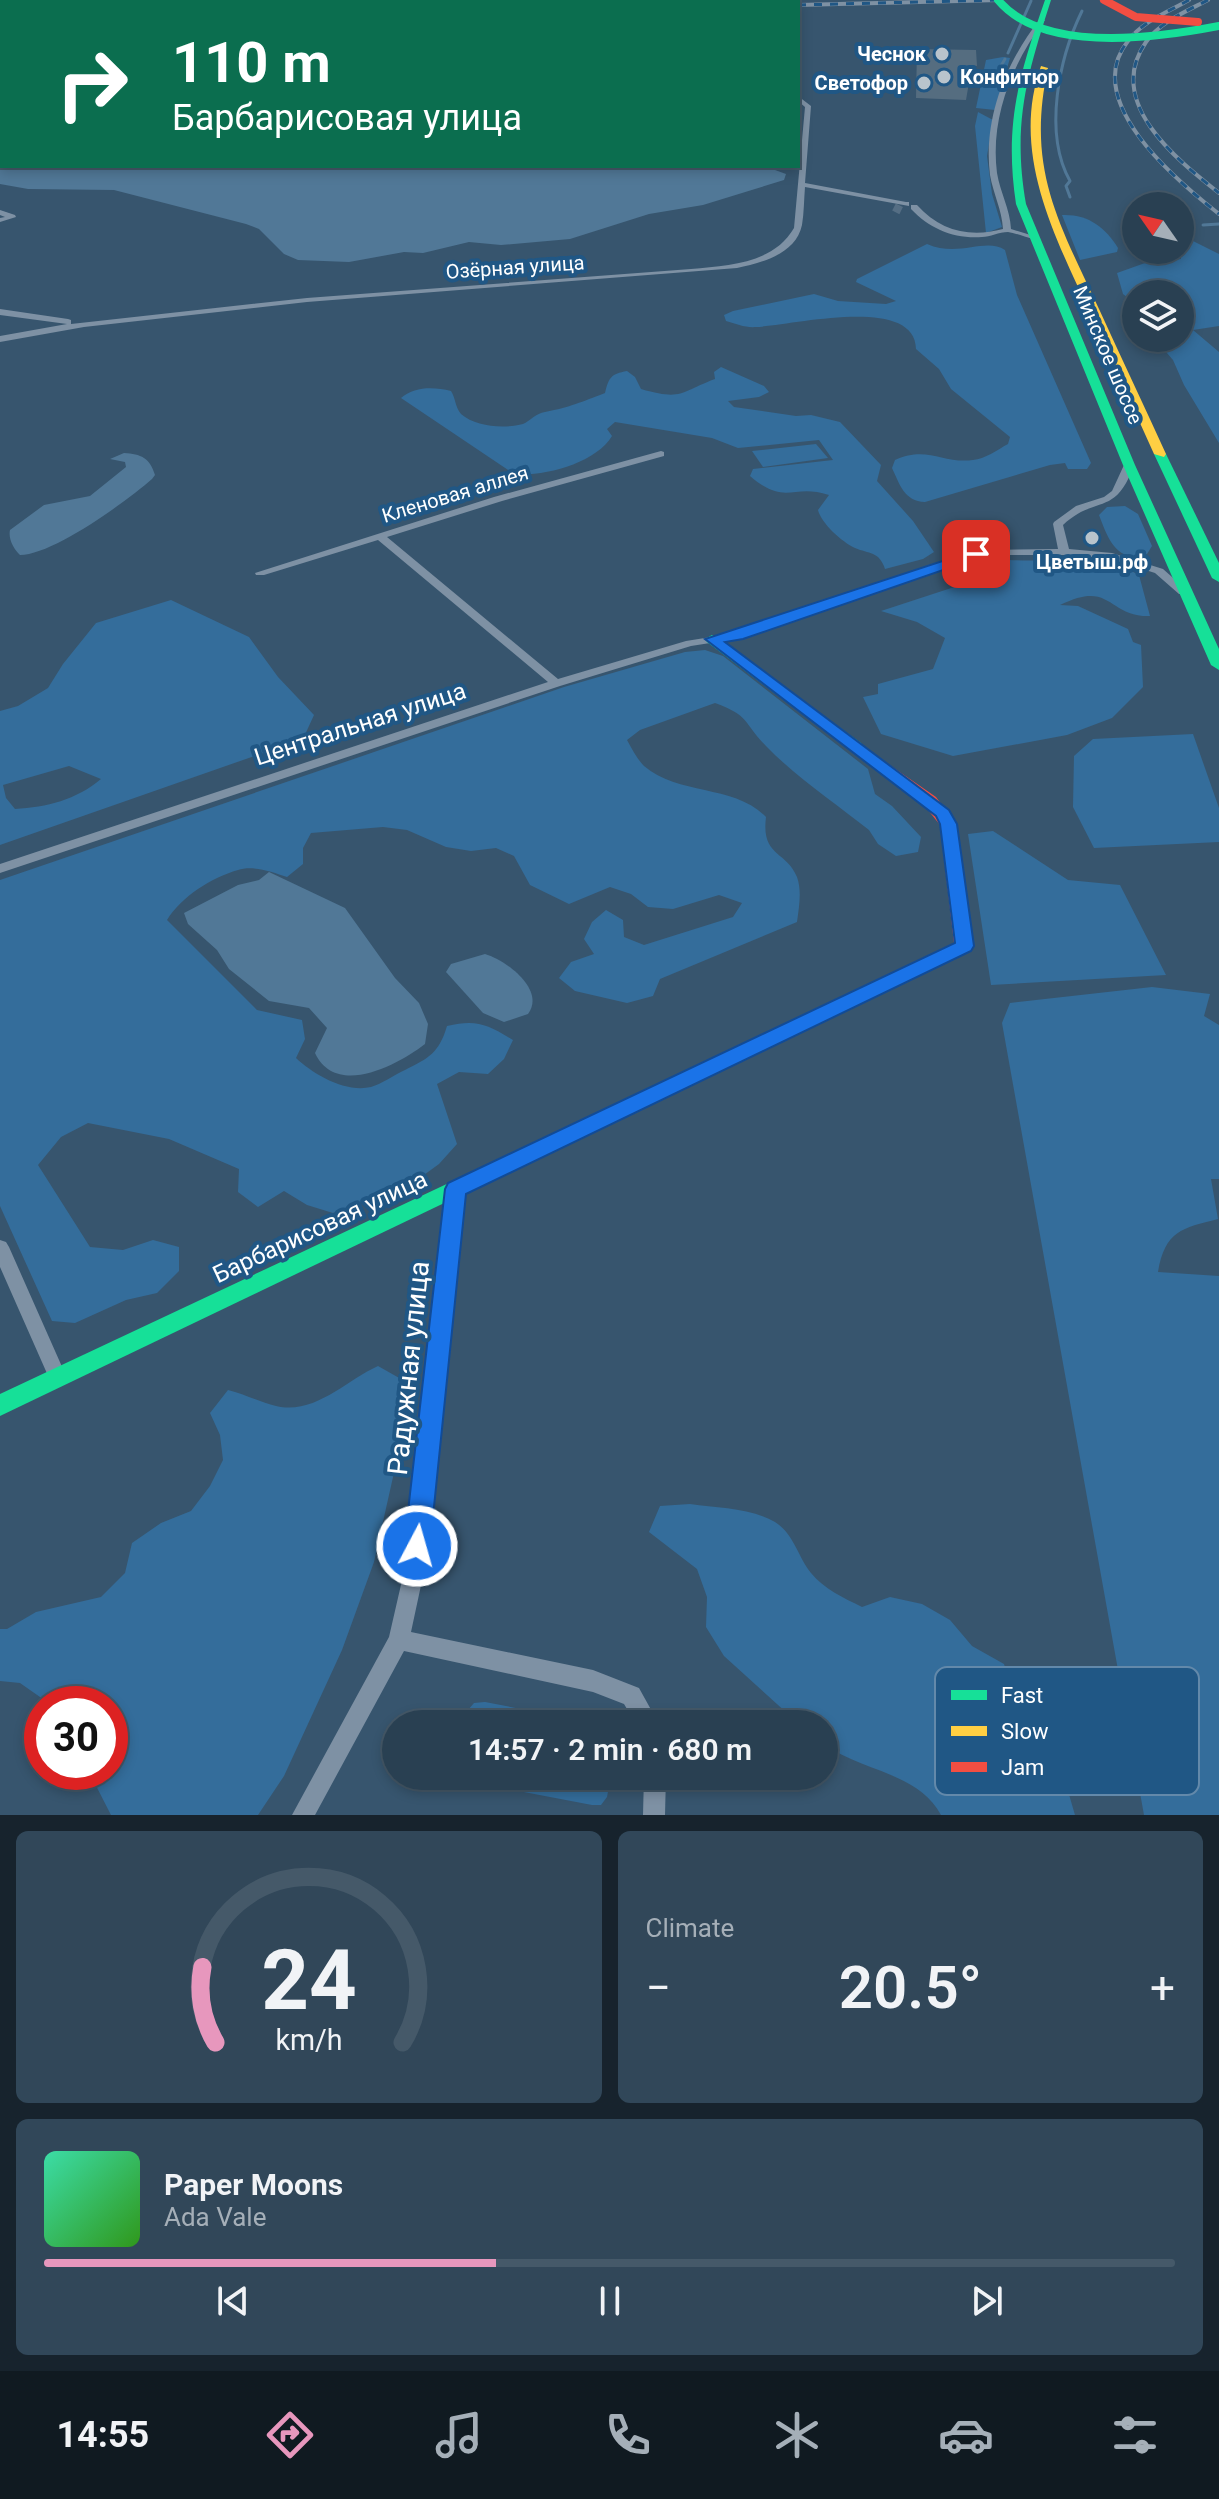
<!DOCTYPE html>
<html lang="en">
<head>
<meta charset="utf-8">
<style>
  :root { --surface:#294052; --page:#314759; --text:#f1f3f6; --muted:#a5afb8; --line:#455969; --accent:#e797bd }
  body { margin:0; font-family:Roboto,sans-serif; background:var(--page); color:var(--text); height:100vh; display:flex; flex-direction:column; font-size:30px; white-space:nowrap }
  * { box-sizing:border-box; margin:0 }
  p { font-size:26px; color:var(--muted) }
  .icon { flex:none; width:44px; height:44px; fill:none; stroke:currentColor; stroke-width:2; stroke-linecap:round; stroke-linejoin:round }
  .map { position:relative; height:1815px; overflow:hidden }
  .side { display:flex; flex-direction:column; gap:16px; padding:16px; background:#17232d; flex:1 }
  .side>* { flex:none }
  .banner { position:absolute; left:0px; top:0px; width:800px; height:168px; box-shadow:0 4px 12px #0003,0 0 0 2px var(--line); background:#0b6e4f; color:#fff; overflow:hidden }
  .needle { width:52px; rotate:304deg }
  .controls { position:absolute; left:1122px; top:192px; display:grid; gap:16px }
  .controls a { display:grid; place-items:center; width:72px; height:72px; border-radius:50%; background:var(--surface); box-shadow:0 4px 12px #0003,0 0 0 2px var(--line); font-size:40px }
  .speed { position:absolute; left:24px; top:1686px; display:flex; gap:16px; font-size:40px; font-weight:700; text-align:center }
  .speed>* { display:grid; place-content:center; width:104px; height:104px; border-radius:50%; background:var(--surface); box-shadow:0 4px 12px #0003,0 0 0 2px var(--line); line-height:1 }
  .speed .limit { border:12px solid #d22; background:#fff; color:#111 }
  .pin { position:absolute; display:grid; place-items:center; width:68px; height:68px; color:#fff; margin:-34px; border-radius:16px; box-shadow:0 4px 12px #0006 }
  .me { position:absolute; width:88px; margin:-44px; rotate:6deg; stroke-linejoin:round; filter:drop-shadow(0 0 6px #0008) }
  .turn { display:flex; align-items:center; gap:28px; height:168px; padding:0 40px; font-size:36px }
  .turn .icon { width:104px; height:104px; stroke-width:2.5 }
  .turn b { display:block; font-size:56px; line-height:68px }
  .big { font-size:60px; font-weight:600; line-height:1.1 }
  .side .card { flex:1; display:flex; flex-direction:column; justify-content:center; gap:12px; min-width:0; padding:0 28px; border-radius:12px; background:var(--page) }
  .side .dial { align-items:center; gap:0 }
  .dial svg { height:208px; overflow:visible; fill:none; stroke:var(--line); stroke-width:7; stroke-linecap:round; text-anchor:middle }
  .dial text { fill:var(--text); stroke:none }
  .song { display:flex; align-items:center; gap:24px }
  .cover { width:96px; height:96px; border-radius:12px; background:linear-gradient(135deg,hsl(160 70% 55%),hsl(110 70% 35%)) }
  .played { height:8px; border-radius:4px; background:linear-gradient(90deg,var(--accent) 40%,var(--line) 40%) }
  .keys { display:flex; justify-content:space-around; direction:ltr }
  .heat { display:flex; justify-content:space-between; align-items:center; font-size:44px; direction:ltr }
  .side .tiles { flex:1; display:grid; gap:16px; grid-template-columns:1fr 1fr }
  .card:last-child { grid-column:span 2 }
  .trip { position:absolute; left:382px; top:1710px; width:456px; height:80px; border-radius:40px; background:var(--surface); box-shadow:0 4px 12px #0003,0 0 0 2px var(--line); font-weight:600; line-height:80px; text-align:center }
  .tab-bar { display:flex; height:128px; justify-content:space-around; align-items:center; background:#101a21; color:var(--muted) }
  .tab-bar .icon { width:56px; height:56px }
  .tab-bar .on { color:var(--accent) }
  .tab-bar b { font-size:36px; color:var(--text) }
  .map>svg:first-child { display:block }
  .green { fill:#346d9b; fill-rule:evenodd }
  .water { fill:#517897 }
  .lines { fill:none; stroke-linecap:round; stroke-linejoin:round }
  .stream { stroke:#517897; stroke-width:3 }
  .building { fill:#556d80 }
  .street-tunnel { stroke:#556e84; stroke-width:8; stroke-dasharray:8 4; stroke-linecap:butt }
  .street { fill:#7e91a4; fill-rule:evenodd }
  .fast { fill:#16e098; fill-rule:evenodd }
  .slow { fill:#ffcf43; fill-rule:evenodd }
  .jam { fill:#f24e42; fill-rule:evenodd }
  .rail-casing { stroke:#7e91a3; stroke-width:4 }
  .rail { stroke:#205785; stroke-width:3; stroke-dasharray:8; stroke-linecap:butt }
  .fast-bridge { stroke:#16e098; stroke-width:8 }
  .jam-bridge { stroke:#f24e42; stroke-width:8 }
  .route { fill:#1a73e8; stroke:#114b97; stroke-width:2 }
  .poi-dot { fill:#b9c4cc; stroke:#205785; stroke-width:3 }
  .labels { text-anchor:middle; stroke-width:8; stroke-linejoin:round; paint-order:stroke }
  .far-poi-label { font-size:20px; font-weight:bold; fill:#fff; stroke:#205785; text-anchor:end }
  .far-street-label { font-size:20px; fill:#fff; stroke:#205785 }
  .street-label { font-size:24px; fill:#fff; stroke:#205785 }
  .near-street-label { font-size:28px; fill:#fff; stroke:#205785 }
  .key { fill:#205785; stroke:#6389aa; stroke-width:2 }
  .key-label { font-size:22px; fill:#fff }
</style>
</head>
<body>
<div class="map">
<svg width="1219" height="1815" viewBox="0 0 1219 1815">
  <rect width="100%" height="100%" fill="#37556e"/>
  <!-- green -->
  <g class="green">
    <polygon points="1003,57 1010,58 995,110 976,108 986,60"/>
    <polygon points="978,112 993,120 987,156 992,194 1002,227 986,233 975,126"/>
    <path d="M1062,215C1088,214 1105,227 1118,248L1117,252L1080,260Z"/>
    <polygon points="1191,240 1219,254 1219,326 1193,330 1219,352 1219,443 1184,385 1173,360 1154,338 1180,338 1180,294 1136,294 1136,304 1123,294 1117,273 1145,263 1181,259 1180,245"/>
    <path d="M927,244C959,258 985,237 1005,250L1017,295L1091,463L1087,469H1068L1065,463L1050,465L925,502C904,501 900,485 892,468L895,460C927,445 943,464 973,460C985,459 997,450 1008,444L1010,437L951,389L939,369L916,349C915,294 790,326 756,327C746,328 736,324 726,321L724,315L733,311L814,294L838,301L886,304L896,301L856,282L857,279Z"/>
    <path d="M721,367L764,386L769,392L759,397L728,401L734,407L796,416L811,415L840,422L881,465L877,481L913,521L934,552L923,559L885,569C879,551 869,554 855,548C842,542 821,523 818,510L829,495C792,483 786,507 750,476L753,469L833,460L819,440L738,448L712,438L615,422L607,429L612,436C596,463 544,477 514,474L401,398C415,386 434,387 451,391C456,399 455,407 461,414C476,427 504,429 523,424C530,421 536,413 545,412C571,407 581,402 605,393C609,377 611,374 627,371L635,377L641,389C683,401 680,392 715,379L714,372Z"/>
    <polygon points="816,444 828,458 763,467 752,451"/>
    <path d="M1125,506L1138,514L1152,546L1147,554C1117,564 1108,539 1099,515L1107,507Z"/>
    <path d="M1009,560C1048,562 1106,556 1139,575L1150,616C1107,617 1112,579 1060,605L1078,606L1128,629L1133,642L1141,645L1143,687L1112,718L1067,735L953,756L881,734L863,697L878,694V684L933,669L945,638L917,622L881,611L991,575Z"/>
    <path d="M171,600L249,637L278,677L314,715L303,739L0,845V711L18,706L48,688L63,664L96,623ZM69,766L101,779C76,800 47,807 15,809L6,798L3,785Z"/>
    <path d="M705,650L723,656L868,769L875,794L892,806L921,837L918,852L896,856L878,844L869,830C835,803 796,777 766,746C743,723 751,716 715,703L640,730L627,740C632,749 637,759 644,766C679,796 734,784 766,817C761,857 786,850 797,877C802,891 799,907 797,922L660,979L653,996L627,1003L575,991L559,978L571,962L594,954L584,939L592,922L606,910L623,920L624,937L644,945L733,917L742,903L719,895L673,909L648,907L631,894L610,887L569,904L530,885L514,856L496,848L471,851L446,847L407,830L383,827L311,833L303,848V864L287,877C272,872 253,865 238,870C211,878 182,896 167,920L257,1010L302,1020L305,1039L296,1058C313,1074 345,1093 371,1087C382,1084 394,1075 405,1070C429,1058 439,1053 447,1026C476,1019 487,1024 513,1040L504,1059L488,1074L459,1072L437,1084L457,1144L439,1164L417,1180L333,1213L307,1205L284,1191L258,1207L238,1192L239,1169L169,1139L88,1123L61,1137L38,1165L90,1247L123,1250L153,1240L179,1247V1271L157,1293L126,1300L75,1323L52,1321L0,1206V880L564,687L685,652Z"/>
    <polygon points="1193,734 1219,808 1219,842 1094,848 1073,807 1074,756 1093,739"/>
    <polygon points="993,831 1068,880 1120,885 1166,975 991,985 968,834"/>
    <path d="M1152,987L1210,994L1204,1016L1219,1025V1179H1211L1218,1219C1182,1228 1165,1231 1158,1272L1219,1276V1815H1144L1002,1023L1010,1003Z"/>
    <path d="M378,1366L401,1379L404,1428L374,1562L342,1650L284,1776L258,1815H111L89,1772H110V1704H50L20,1683L0,1681V1629H7L36,1612L101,1597L125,1573L132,1543L161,1523L191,1511L210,1486L223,1460L220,1435L210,1413L228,1390C244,1394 260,1402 276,1406C315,1415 345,1381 378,1366Z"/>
    <path d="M690,1504C718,1508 751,1508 775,1522C794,1534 798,1557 811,1573C824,1589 844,1598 862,1607L890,1597L922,1604L950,1620L972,1646L1004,1664L1014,1697L1006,1728L1029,1760L1063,1774L1075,1815H941C918,1772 860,1771 824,1744V1724H799L724,1656L706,1627L707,1597L697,1569L649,1532L660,1506Z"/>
    <polygon points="485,1702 598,1724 465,1724 468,1710 474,1703"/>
    <polygon points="457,1776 611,1776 607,1797 601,1805 592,1805 466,1781"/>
  </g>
  <!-- water -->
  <g class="water">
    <polygon points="0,67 2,67 2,166 764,166 786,174 784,180 703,205 649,214 570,239 501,245 469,242 423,253 404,252 349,262 298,260 284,254 259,229 246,224 114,190 28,189 0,184"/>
    <path d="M124,453C141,454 150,458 155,475L152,479C127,501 53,555 20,555C14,549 8,539 10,530L44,505L90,496L126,467L125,462L110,459Z"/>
    <path d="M269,872L345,908L395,978L419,1003L428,1024L425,1044C398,1065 336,1098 315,1053L327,1028L309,1008L269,1001L229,969L217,950L188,924L184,913L238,885L259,880Z"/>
    <path d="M485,954C506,960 546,990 528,1014L504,1022L483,1013L446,972L451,964Z"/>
  </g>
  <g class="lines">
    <!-- stream -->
    <g class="stream">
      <polyline points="1008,53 1031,1"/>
      <polyline points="998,77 995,76 1005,59"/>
      <path d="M1070,197L1066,186L1070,181C1043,133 1059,58 1082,11"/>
      <polyline points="1203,225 1219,224"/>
    </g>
  </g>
  <!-- building -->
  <polygon class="building" points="917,49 976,50 977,66 972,65 966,100 916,98"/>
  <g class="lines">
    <!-- street-tunnel -->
    <polyline class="street-tunnel" points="894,207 902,211"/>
    <!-- street -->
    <g class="street">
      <path d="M1040,19L1045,20C1012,63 990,118 997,173C1000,192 1010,209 1011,229L1037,237L1033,239C1025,237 1015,233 1008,232C999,232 990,237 982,237C954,239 930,229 911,209V205H917C940,231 970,238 1003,229C1002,210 993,193 990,175C983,119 1006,62 1040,19Z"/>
      <rect x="0" y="21" width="2" height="4"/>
      <path d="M798,96L811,106L805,183L906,202H909V206L805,187C804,199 804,213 802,225C796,254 761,263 737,268L307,302L84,327L0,342V336L67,324L0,315V309L68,319L71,320V324L307,298L691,269C729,265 773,264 794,228L805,107L798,101Z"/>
      <polygon points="0,210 15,215 16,217 0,222 0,218 5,217 0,215"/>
      <path d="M661,451L664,452V456L502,501L387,537L558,679L686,641L736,633L984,550L1058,549L1053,524L1054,522L1076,506L1104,497L1112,491L1124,465L1129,462L1134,465C1115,518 1096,494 1063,525L1069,549L1112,553L1163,569L1189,592L1187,594H1179L1155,573L1111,559L1072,555H989L742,638L691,646L560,686L0,873V864L548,682L378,540L264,575H256L255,573L494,497Z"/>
      <polygon points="456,1182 462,1184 464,1189 423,1576 411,1632 593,1670 639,1688 659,1724 636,1724 624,1704 593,1692 404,1651 315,1815 292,1815 389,1637 403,1576 448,1189 450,1184"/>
      <polygon points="0,1240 6,1242 9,1247 67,1378 65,1384 58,1386 51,1384 49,1378 0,1267"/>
      <polygon points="644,1776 666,1776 665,1815 643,1815"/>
    </g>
    <!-- fast -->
    <g class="fast">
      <path d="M1045,0H1051C1027,75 1012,124 1026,204L1135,465L1219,649V670L1211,665L1123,465L1016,204C1004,124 1019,75 1045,0Z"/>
      <polygon points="1156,451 1166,454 1219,563 1219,582 1212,578 1154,454"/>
      <polygon points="712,635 861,743 863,746 861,749 849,749 707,642 705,639"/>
      <polygon points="702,1064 709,1066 712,1071 709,1076 0,1416 0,1394"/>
    </g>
    <!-- slow -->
    <path class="slow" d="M1041,66L1048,68C1026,168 1058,221 1099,309C1121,357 1144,406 1166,454L1164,457L1154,454C1133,407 1111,360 1090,313C1055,236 1010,153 1041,66Z"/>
    <!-- jam -->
    <g class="jam">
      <polygon points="0,7 2,7 0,12"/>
      <polygon points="855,741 936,797 956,824 973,946 971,950 709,1076 695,1076 692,1071 695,1066 954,943 940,825 924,805 849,749 847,746"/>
    </g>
    <!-- rail casing -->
    <g class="rail-casing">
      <g id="rail">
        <polyline points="670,0 715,2"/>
        <path d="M1189,0C1168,12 1143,21 1128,41C1080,101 1177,181 1219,214"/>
        <path d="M1208,0C1187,11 1160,22 1146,42C1104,102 1176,159 1219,193"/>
        <polyline points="798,5 1000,0"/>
      </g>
    </g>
    <!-- rail -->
    <use href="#rail" class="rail"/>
    <!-- fast-bridge -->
    <path class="fast-bridge" d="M998,0C1043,54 1157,38 1219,26"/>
    <!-- jam-bridge -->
    <polyline class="jam-bridge" points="1104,0 1136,17 1198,22"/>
  </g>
  <!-- route -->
  <polygon class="route" points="976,550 983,554 981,557 743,639 725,642 949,810 957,824 974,946 971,951 466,1194 430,1546 426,1555 417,1558 407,1555 404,1546 445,1189 448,1183 955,943 940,824 936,816 705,639"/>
  <!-- markers -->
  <g class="poi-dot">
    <circle cx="942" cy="54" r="8"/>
    <circle cx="944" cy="77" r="8"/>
    <circle cx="924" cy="83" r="8"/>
    <circle cx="1092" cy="538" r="8"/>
  </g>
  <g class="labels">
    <!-- far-poi labels -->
    <g class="far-poi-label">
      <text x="926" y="61">Чеснок</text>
      <text x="960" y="84" text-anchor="start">Конфитюр</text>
      <text x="908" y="90">Светофор</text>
      <text x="1092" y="569" text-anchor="middle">Цветыш.рф</text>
    </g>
    <!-- far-street labels -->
    <g class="far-street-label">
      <text transform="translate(515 267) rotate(-4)" y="7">Озёрная улица</text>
      <text transform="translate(1108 355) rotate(67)" y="7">Минское шоссе</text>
      <text transform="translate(455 494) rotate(-17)" y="7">Кленовая аллея</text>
    </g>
    <!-- street labels -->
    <g class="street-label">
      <text transform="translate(360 724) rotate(-18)" y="8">Центральная улица</text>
      <text transform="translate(320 1227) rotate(-25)" y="8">Барбарисовая улица</text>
    </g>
    <!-- near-street labels -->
    <g class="near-street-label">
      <text transform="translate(408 1368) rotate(-84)" y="10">Радужная улица</text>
    </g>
  </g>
  <!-- legend -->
  <rect x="935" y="1667" width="264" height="128" rx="12" class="key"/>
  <rect x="951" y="1690" width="36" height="10" fill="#16e098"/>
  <rect x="951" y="1726" width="36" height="10" fill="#ffcf43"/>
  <rect x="951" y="1762" width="36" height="10" fill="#f24e42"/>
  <g class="key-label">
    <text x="1001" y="1703">Fast</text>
    <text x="1001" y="1739">Slow</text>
    <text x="1001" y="1775">Jam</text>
  </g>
</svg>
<div class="controls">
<a><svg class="needle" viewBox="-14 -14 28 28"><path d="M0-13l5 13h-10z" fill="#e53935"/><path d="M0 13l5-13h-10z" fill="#a5afb8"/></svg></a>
<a><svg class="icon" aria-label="layers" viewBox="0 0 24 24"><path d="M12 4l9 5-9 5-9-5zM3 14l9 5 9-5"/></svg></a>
</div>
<div class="speed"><div class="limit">30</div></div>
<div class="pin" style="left:976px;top:554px;background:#d93025"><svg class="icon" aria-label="arrive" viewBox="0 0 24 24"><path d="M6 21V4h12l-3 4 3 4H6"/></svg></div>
<svg class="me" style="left:417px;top:1546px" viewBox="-20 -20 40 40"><circle r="17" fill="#1a73e8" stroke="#fff" stroke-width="3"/><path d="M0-11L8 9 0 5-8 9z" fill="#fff"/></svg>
<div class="trip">14:57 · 2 min · 680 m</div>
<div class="banner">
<div class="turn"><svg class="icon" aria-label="right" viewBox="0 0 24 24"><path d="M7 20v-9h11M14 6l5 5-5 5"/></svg><div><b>110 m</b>Барбарисовая улица</div></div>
</div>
</div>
<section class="side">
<div class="tiles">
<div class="card dial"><svg viewBox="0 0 100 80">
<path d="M14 69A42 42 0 1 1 86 69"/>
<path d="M14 69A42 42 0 0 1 9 40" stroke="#e797bd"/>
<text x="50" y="56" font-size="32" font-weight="700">24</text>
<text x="50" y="72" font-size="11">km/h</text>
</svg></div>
<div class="card"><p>Climate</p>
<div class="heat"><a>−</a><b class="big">20.5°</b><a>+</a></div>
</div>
<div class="card">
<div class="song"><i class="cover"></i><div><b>Paper Moons</b><p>Ada Vale</p></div></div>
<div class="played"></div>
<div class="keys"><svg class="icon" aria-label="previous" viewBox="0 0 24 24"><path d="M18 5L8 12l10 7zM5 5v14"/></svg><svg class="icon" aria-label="pause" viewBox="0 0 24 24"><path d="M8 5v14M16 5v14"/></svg><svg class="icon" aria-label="next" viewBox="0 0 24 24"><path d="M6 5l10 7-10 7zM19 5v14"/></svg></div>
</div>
</div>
</section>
<nav class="tab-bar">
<b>14:55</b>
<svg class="icon on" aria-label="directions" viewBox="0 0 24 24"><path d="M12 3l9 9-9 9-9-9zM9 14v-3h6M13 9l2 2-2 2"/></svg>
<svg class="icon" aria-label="music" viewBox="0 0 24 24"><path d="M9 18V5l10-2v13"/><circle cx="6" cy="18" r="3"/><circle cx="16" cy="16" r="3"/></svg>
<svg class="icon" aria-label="phone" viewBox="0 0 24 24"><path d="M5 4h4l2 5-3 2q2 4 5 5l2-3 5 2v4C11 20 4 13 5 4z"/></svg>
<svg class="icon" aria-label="climate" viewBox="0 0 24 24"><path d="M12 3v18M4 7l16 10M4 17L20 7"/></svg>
<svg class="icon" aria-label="car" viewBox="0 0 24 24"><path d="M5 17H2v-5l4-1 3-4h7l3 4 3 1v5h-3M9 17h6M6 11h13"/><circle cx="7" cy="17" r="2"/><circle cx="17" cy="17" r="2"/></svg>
<svg class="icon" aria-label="filters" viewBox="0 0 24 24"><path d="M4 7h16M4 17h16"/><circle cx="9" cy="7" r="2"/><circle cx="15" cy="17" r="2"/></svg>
</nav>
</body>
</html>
